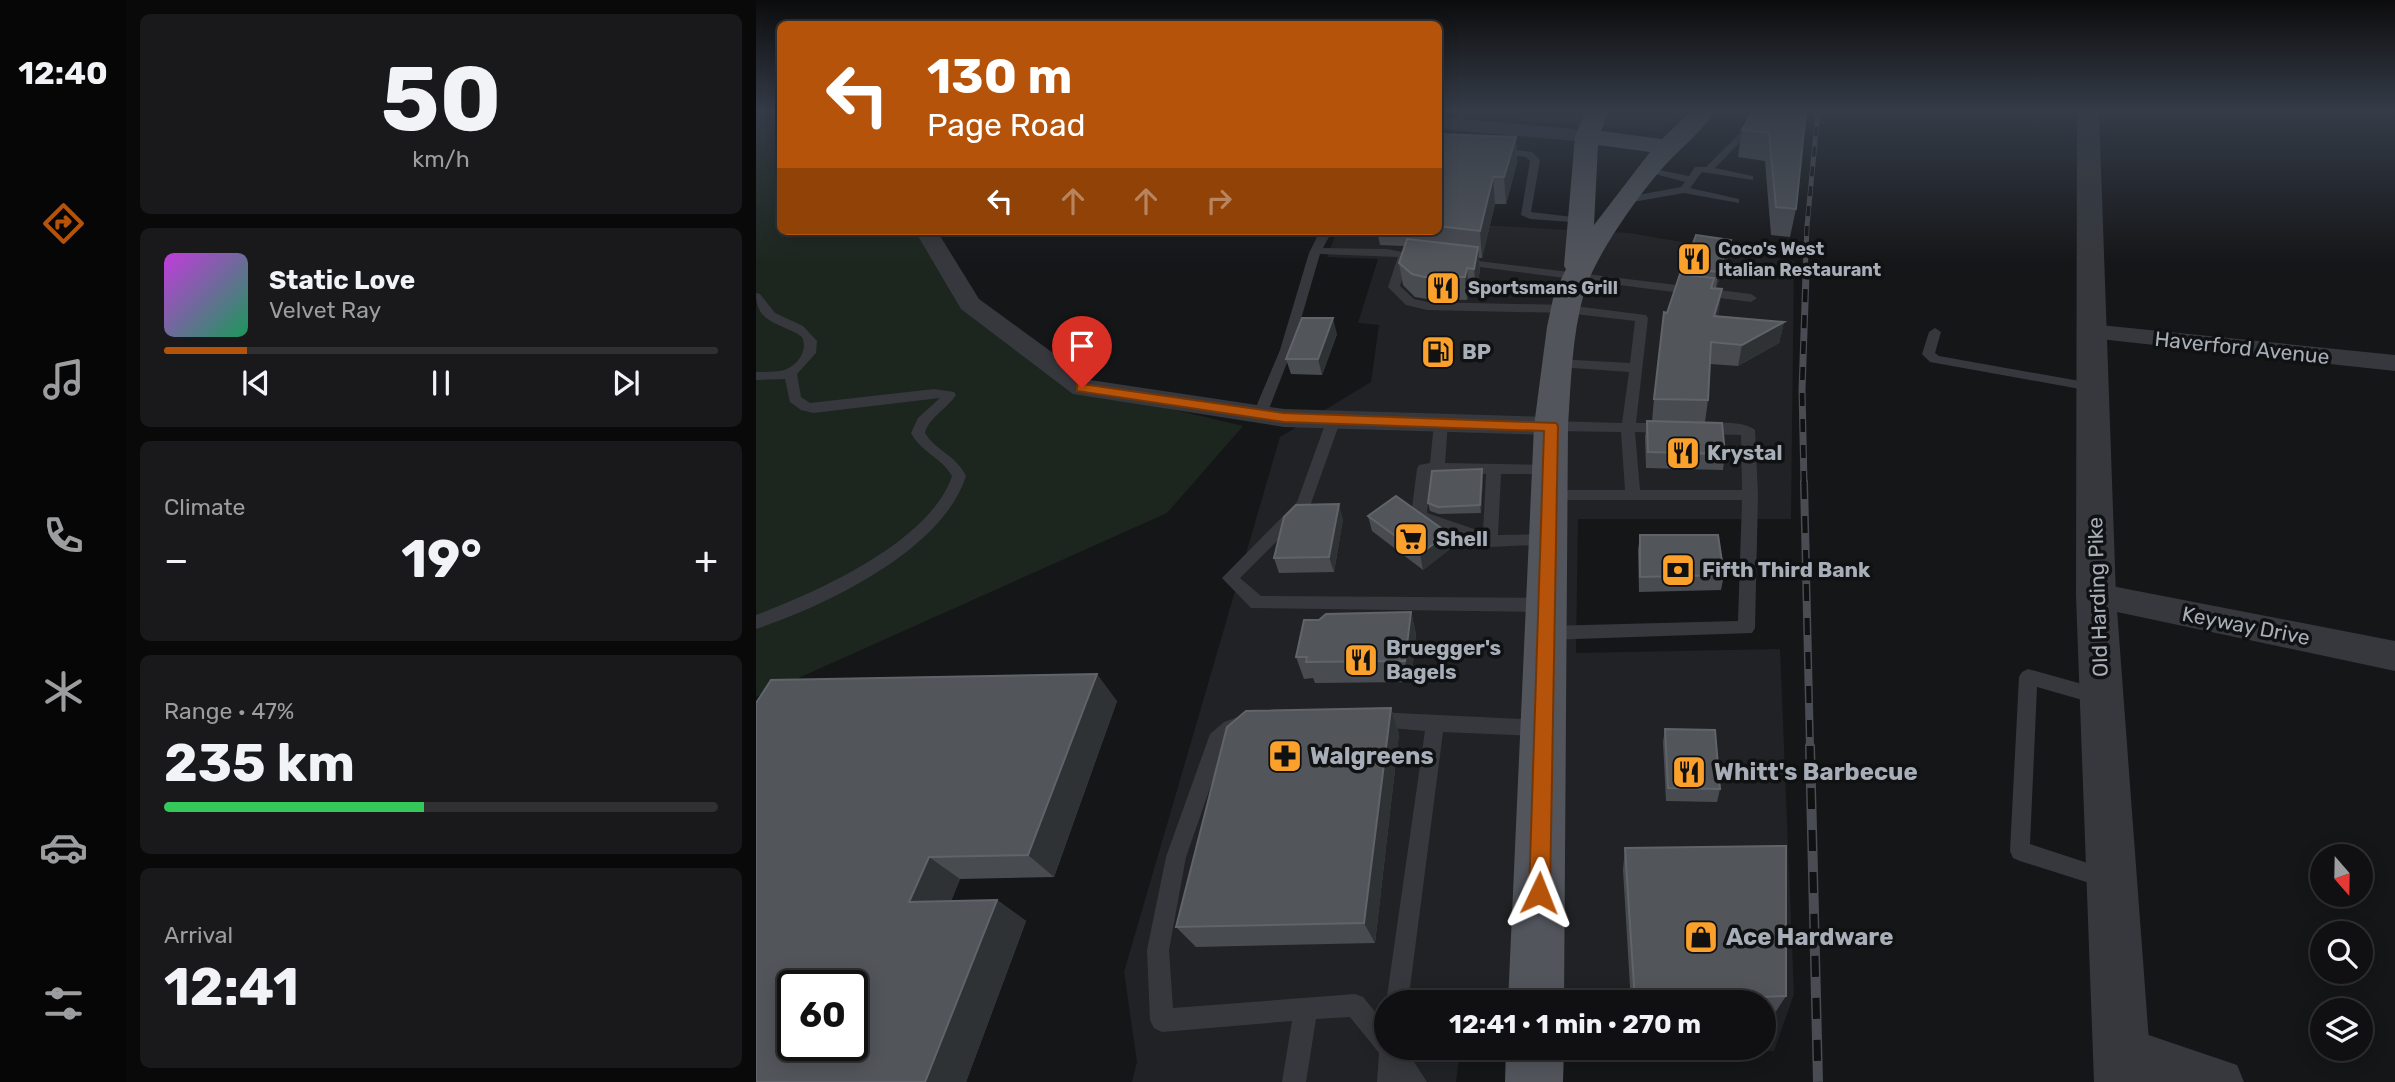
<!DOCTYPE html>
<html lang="en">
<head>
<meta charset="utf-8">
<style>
  :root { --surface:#101012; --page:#19191b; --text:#f1f3f6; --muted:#9c9d9f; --line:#303032; --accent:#b45309 }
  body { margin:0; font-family:Rubik,sans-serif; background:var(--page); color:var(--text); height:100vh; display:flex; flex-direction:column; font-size:26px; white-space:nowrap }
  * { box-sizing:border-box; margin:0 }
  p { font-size:23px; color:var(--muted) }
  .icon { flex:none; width:38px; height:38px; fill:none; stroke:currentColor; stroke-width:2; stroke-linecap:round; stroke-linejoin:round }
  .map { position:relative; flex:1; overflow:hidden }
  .panel { display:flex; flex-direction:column; gap:14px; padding:14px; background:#09090a; width:630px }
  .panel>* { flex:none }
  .guide { position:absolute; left:21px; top:21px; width:665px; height:214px; border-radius:10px; box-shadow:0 4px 18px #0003,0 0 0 2px var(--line); background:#b45309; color:#fff; overflow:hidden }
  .needle { width:46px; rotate:160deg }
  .controls { position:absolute; left:1554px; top:844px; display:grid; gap:14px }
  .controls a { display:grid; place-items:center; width:63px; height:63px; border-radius:50%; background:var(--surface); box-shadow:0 4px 18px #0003,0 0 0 2px var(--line); font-size:35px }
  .speed { position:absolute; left:21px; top:970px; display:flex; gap:14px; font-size:35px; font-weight:700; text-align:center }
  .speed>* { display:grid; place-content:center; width:91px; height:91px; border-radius:50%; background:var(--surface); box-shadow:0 4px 18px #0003,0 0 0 2px var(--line); line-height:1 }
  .speed .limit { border:4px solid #111; border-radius:10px; background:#fff; color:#111 }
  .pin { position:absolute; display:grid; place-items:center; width:60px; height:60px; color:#fff; margin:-72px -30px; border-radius:50% 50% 50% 0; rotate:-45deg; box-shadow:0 0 7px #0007 }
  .pin .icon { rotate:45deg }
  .me { position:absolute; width:77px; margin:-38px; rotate:2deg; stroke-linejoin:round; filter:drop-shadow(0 0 5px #0008) }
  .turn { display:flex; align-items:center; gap:24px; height:147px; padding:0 35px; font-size:32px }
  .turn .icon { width:91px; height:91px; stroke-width:2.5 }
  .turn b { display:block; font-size:49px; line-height:60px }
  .lanes { display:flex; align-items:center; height:66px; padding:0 35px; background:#0003; justify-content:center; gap:35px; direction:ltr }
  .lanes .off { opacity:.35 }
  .big { font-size:52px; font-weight:700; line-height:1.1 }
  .panel .tile { flex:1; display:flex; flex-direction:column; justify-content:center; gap:10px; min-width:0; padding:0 24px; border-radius:10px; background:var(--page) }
  .panel .dial { align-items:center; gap:0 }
  .dial b { font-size:91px; line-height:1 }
  .song { display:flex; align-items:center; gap:21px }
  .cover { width:84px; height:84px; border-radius:10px; background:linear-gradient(135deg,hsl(290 70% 55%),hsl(150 70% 35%)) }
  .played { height:7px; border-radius:4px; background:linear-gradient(90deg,var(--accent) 15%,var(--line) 15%) }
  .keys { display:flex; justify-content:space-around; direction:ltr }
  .heat { display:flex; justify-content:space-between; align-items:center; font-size:38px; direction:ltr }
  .charge { height:10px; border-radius:5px; background:linear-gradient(90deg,#34c759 47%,var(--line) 0) }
  .trip { position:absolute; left:618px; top:990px; width:402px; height:70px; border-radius:35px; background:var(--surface); box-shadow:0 4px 18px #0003,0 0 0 2px var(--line); font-weight:700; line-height:70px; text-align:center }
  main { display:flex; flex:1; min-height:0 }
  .menu { display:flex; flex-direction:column; width:126px; justify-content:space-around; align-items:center; background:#060607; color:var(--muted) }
  .menu .icon { width:49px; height:49px }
  .menu .active { color:var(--accent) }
  .menu b { font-size:32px; color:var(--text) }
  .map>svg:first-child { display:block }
  .built { fill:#212225; fill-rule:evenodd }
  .green { fill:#1d261e }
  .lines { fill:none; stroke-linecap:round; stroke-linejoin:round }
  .service { fill:#36383d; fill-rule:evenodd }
  .minor { fill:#36383d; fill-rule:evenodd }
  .tertiary { fill:#36383d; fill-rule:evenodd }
  .primary { fill:#52555c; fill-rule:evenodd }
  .rail-far3-casing { stroke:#494c52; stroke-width:5 }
  .rail-far2-casing { stroke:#494c52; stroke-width:7 }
  .rail-far1-casing { stroke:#494c52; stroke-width:8 }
  .rail-casing { stroke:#494c52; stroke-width:10 }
  .rail-far3 { stroke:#101113; stroke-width:3.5; stroke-dasharray:10; stroke-linecap:butt }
  .rail-far2 { stroke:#101113; stroke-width:4.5; stroke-dasharray:13; stroke-linecap:butt }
  .rail-far1 { stroke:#101113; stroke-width:5; stroke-dasharray:17; stroke-linecap:butt }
  .rail { stroke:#101113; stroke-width:7; stroke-dasharray:21; stroke-linecap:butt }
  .wall { fill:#484b50 }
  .shaded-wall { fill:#2f3235 }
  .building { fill:#52565b; stroke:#60646a; stroke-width:2; fill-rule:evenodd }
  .route { fill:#b45309; stroke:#753606; stroke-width:2 }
  .labels { text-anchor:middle; stroke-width:7; stroke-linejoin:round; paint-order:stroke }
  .far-poi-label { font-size:18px; font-weight:bold; fill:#a7aeb8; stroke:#101113; text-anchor:start }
  .street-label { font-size:21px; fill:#a7aeb8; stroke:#101113 }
  .poi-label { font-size:21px; font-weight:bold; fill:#a7aeb8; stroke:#101113; text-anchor:start }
  .near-poi-label { font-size:24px; font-weight:bold; fill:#a7aeb8; stroke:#101113; text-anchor:start }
</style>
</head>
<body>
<main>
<nav class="menu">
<b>12:40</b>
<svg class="icon active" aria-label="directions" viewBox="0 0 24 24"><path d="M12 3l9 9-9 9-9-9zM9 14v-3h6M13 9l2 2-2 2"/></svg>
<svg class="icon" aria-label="music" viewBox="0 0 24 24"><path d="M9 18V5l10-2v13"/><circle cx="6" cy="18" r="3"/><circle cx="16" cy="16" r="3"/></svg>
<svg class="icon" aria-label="phone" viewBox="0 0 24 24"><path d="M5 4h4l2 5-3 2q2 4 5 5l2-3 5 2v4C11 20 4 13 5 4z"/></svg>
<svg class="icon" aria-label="climate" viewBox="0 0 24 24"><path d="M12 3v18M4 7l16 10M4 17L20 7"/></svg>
<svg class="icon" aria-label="car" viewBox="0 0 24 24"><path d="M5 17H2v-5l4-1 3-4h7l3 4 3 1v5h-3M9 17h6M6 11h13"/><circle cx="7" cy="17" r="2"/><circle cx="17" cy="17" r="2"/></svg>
<svg class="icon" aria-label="filters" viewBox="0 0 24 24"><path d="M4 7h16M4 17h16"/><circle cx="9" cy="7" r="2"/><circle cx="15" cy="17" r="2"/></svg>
</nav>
<section class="panel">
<div class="tile dial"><b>50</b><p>km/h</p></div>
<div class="tile">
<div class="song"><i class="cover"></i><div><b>Static Love</b><p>Velvet Ray</p></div></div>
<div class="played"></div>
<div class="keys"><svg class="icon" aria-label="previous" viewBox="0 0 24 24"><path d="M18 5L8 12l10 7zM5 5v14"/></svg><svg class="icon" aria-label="pause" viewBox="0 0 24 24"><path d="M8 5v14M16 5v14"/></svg><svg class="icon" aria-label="next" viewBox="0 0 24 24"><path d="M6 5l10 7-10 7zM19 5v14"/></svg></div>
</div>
<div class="tile"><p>Climate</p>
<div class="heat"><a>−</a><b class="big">19°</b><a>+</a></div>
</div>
<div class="tile"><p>Range · 47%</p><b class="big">235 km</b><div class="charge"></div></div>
<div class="tile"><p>Arrival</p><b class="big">12:41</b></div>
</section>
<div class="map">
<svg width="1639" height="1082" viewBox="0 0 1639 1082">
  <rect width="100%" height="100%" fill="#151618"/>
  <!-- built -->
  <g class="built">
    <polygon points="682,111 932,111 903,131 683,114"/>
    <path d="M683,223L873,233L1038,261L1035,519H822L820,653L1024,649L1038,994L1018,1051L703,1058L700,1082H376L381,1062L368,972L524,437L615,382L623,325L602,323L622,259L571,257L581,231H682ZM630,1003H1008V1048H630Z"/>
  </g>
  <!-- green -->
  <polygon class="green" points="0,111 24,111 24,231 170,231 214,304 326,388 487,426 411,513 0,697"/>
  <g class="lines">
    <!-- service -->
    <g class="service">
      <polygon points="703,111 712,111 703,127 697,127 695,125"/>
      <polygon points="1006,111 1017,111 1006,119 959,168 997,176 997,180 946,172 934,188 983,199 983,203 928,193 865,204 860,201 865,198 925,187 929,182 884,170 889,167 933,176 939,167 950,167"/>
      <polygon points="741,148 776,152 784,160 775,212 825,218 830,221 829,223 774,219 765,215 774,161 770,157 738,153 736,151"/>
      <path d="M564,231H576L567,248L631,249L662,255V259H652L644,286L658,299L671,302L810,305L890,315L892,318L880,423H911L918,428L911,433L879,432L884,490H986L985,435L948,434L941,429C950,420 990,421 999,430L1002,495L999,628L996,633L790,640L784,638L781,633L784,628L790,626L982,621L986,500H794L786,495L794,490H869L865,432L795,431L788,426L795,421L866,423L873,372L801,367L794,363L801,359L874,363L879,321L810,313L671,310L650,305L632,287L642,257L564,254L536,350L511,414L509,417H499L497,414L524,350L553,253Z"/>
      <polygon points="705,259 995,294 1001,298 995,302 701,264 699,262"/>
      <path d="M0,293L4,294L19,313L47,326L61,341L60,353L41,374L45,397L54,403L178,389L198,392L200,395C191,409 173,417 169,433C180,451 201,456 210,476C187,550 69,606 0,629V615C61,592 174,542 196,476C186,458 165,452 155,433L162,418L184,398L57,413L45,410L34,402L29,379L0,380V372C8,372 16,372 24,371C39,369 53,352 46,337C25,322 0,325 0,293Z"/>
      <polygon points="1179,328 1185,332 1179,353 1183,356 1335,383 1342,387 1335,391 1174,362 1166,354 1173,332"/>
      <polygon points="578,414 585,419 553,509 484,578 505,596 791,598 797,600 799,605 797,610 791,612 495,608 466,578 541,502 571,419"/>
      <path d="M685,418L692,423L689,463L799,465L801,469L794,474H745L742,535L793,534L801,540L799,544L734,547L658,520L655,516L661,469L663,465L674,463L678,423ZM675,474H730L727,532L671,513Z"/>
      <polygon points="1272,669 1344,689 1350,691 1353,697 1350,703 1344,705 1281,687 1274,844 1356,871 1359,878 1356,885 1349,888 1264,861 1257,858 1254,851 1263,677 1266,672"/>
      <polygon points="620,712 783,720 790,722 792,728 790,734 783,736 687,732 652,1003 630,1003 669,731 613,726 611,720 613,714"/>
      <polygon points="488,715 495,717 497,723 495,729 482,734 469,745 430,857 413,950 417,1008 599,994 607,997 630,1025 630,1048 649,1048 671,1082 621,1082 623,1053 594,1017 560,1019 550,1082 526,1082 536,1021 406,1032 398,1028 394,1020 391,950 410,857 454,734 468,722"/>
    </g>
    <!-- minor -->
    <g class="minor">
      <polygon points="682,117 831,130 841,136 831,142 682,129"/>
      <polygon points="159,231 181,231 223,299 334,380 528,409 795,417 805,419 809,426 805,433 795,435 528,427 317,394 205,309"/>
      <polygon points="1334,324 1639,355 1639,371 1325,337 1321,332 1325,327"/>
      <polygon points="1340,583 1639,641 1639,671 1328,605 1323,596 1328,587"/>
      <polygon points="1366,1026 1481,1065 1488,1082 1394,1082 1349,1066 1343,1049 1349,1032"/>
    </g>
    <!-- tertiary -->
    <polygon class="tertiary" points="1321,111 1343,111 1360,596 1396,1082 1338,1082 1320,596"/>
    <!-- primary -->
    <g class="primary">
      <path d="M830,111H852L845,131L906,139L935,111H960C944,134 916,155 898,178C875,206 838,259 828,293C816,335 815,382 812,426L808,1003H752L778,426L791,327L798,294L810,269L808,266L819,136ZM842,145L894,152L838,225Z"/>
      <polygon points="750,1048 808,1048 807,1082 749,1082"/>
    </g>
    <!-- rail-far3 casing -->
    <g class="rail-far3-casing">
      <polyline id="rail-far3" points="1049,276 1051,226 1062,111"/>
    </g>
    <!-- rail-far2 casing -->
    <g class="rail-far2-casing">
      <polyline id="rail-far2" points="1048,484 1046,390 1050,274"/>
    </g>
    <!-- rail-far1 casing -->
    <g class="rail-far1-casing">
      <polyline id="rail-far1" points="1048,482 1054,748"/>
    </g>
    <!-- rail casing -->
    <g class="rail-casing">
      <polyline id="rail" points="1054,746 1062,1082"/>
    </g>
    <!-- rail-far3 -->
    <use href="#rail-far3" class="rail-far3"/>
    <!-- rail-far2 -->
    <use href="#rail-far2" class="rail-far2"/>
    <!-- rail-far1 -->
    <use href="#rail-far1" class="rail-far1"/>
    <!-- rail -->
    <use href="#rail" class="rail"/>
  </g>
  <!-- wall -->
  <g class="wall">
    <polygon points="1050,111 1040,209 1034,237 1015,235 1009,161 982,157 986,130"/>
    <polygon points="682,134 760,137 761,163 750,204 739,204 726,258 723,258 724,270 720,291 713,291 711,300 671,299 659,297 647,285 643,263 649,246 624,245 621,231 682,231"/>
    <polygon points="975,240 973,255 960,288 957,287 957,288 966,289 961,316 1028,322 1023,343 982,366 954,364 952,400 949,422 896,421 898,399 911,313 927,274 928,268"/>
    <polygon points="581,334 566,375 535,374 530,359"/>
    <polygon points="891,421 969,454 967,470 890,468 889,437"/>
    <polygon points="727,477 725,513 683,514 674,511 672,503"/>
    <polygon points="612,516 695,548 667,570 616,531"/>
    <polygon points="587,519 578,572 523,573 518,558"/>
    <polygon points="884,535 968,575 965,590 883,592 882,550"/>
    <polygon points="655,612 660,634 655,682 559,683 557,678 548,679 540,657 563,620"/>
    <polygon points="361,701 298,877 204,879 195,901 241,900 270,921 210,1082 0,1082 0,703"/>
    <polygon points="635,708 643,734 619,943 440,947 420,927"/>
    <polygon points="909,729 964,789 961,802 910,801 907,742"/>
    <polygon points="869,848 1030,996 1019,1013 1008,1014 1008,1003 875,1003 867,870"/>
  </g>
  <!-- shaded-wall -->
  <g class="shaded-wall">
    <polygon points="760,137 761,163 750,204 748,177"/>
    <polygon points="737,177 739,204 726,258 724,231"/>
    <polygon points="975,240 973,255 960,288 962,272"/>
    <polygon points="722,247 724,270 720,291 718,269"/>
    <polygon points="711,268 713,291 711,300 709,277"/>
    <polygon points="966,289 963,311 955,338 958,316"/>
    <polygon points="577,318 581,334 566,375 562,359"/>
    <polygon points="1028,322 1023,343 982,366 986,345"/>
    <polygon points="726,469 727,477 725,513 724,505"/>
    <polygon points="583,504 587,519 578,572 573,557"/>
    <polygon points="692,533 695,548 667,570 664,554"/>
    <polygon points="655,612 660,634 655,682 649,661"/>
    <polygon points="341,674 361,701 298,877 272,855"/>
    <polygon points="635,708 643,734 619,943 608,923"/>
    <polygon points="173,857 204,879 186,923 153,902"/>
    <polygon points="241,900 270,921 210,1082 169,1082"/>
  </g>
  <!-- building -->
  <g class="building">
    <polygon points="997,111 1050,111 1040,209 1020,207 1013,133 986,130"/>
    <polygon points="682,134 760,137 748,177 737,177 724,231 682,226"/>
    <polygon points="940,235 975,240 962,272 928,268"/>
    <polygon points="651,239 722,247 718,269 711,268 709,277 668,277 656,274 643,263"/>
    <polygon points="924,274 958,278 955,288 966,289 958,316 1028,322 986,345 955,342 952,400 898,399 908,312 911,313"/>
    <polygon points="546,318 577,318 562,359 530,359"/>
    <polygon points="891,421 966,423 969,454 892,452"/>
    <polygon points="726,469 724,505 682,507 672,503 676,471"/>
    <polygon points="640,496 692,533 664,554 612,516"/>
    <polygon points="583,504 573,557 518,558 528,517 540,505"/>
    <polygon points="884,535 962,535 968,575 884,577"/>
    <polygon points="655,612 649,661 550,662 551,657 540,657 548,620 563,620 570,614"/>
    <path d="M341,674L272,855L173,857L153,902L241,900L169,1082H0V703L15,680ZM37,985H96V1045H37Z"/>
    <polygon points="635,708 608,923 420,927 471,727 490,711"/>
    <polygon points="909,729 959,730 964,789 912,788"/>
    <polygon points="1030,846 1030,996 879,1001 869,848"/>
  </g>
  <!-- sky -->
  <linearGradient id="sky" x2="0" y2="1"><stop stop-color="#0c0c0d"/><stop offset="0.42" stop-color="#353c48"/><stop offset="1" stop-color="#353c48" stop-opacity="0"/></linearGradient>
  <rect width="1639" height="263" fill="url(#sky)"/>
  <!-- route -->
  <polygon class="route" points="326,384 528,413 800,423 802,426 794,893 791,900 783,904 776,900 773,893 788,431 528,422 321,391 321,385"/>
  <!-- icons -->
  <defs>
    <g id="restaurant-square" transform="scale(1.75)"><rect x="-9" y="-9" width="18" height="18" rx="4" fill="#faa02b" stroke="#101113"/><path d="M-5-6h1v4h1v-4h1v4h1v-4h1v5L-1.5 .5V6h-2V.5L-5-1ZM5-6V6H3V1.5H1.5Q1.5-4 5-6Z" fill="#111"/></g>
    <g id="fuel-square" transform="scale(1.75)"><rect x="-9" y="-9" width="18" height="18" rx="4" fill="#faa02b" stroke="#101113"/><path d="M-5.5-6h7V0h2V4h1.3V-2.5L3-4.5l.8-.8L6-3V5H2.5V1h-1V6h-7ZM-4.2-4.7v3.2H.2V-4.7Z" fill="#111"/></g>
    <g id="supermarket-square" transform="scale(1.75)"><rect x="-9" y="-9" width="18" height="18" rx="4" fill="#faa02b" stroke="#101113"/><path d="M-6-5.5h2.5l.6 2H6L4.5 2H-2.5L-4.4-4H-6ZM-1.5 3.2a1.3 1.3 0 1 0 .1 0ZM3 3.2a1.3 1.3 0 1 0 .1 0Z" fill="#111"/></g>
    <g id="bank-square" transform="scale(1.75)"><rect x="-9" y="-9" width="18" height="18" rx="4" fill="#faa02b" stroke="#101113"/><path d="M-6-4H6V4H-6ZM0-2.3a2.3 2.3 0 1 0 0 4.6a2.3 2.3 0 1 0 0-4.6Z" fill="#111"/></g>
    <g id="pharmacy-square" transform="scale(1.75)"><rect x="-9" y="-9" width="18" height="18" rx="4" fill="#faa02b" stroke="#101113"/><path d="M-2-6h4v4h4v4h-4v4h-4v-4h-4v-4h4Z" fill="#111"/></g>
    <g id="shop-square" transform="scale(1.75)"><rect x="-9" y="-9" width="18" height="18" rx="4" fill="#faa02b" stroke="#101113"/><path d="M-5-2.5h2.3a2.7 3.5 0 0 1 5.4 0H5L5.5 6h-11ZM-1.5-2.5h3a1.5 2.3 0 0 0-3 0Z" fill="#111"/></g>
  </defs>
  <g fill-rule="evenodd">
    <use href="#restaurant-square" x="938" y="259"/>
    <use href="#restaurant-square" x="687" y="288"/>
    <use href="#fuel-square" x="682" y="352"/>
    <use href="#restaurant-square" x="927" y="453"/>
    <use href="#supermarket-square" x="655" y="539"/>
    <use href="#bank-square" x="922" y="570"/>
    <use href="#restaurant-square" x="605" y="660"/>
    <use href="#pharmacy-square" x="529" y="756"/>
    <use href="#restaurant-square" x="933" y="772"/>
    <use href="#shop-square" x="945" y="937"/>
  </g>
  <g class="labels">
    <!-- far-poi labels -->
    <g class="far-poi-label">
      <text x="962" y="255">Coco's West<tspan x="962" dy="21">Italian Restaurant</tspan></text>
      <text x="712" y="294">Sportsmans Grill</text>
    </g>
    <!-- street labels -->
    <g class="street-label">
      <text transform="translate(1486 348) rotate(6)" y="7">Haverford Avenue</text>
      <text transform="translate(1342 597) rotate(-92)" y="7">Old Harding Pike</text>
      <text transform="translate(1490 626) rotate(11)" y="7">Keyway Drive</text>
    </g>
    <!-- poi labels -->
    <g class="poi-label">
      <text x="706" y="359">BP</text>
      <text x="951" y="460">Krystal</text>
      <text x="680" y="546">Shell</text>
      <text x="946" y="577">Fifth Third Bank</text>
      <text x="630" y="655">Bruegger's<tspan x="630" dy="24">Bagels</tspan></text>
    </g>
    <!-- near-poi labels -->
    <g class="near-poi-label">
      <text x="554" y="764">Walgreens</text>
      <text x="958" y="780">Whitt's Barbecue</text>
      <text x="970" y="945">Ace Hardware</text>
    </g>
  </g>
</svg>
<div class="controls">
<a><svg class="needle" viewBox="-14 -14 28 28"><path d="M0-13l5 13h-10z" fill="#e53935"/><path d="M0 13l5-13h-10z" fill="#9c9d9f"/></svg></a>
<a><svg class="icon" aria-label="search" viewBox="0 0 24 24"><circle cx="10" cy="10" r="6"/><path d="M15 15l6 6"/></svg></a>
<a><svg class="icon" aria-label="layers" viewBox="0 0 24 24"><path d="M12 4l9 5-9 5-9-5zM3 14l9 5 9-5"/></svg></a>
</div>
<div class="speed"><div class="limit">60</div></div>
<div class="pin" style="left:326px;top:388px;background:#d93025"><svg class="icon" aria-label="arrive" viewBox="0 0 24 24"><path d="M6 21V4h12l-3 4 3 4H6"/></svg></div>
<svg class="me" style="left:783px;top:893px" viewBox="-20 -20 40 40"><path d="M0-17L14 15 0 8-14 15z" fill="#b45309" stroke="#fff" stroke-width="4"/></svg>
<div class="trip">12:41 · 1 min · 270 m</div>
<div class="guide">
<div class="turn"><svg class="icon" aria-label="left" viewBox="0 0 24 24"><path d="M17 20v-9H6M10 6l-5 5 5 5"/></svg><div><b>130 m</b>Page Road</div></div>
<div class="lanes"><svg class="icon" aria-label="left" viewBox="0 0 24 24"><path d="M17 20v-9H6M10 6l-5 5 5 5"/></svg><svg class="icon off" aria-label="ahead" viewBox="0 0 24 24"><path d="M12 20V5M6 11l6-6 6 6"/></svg><svg class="icon off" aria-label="ahead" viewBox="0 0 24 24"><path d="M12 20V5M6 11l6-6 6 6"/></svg><svg class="icon off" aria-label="right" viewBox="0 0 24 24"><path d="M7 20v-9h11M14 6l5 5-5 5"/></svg></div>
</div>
</div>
</main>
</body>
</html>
